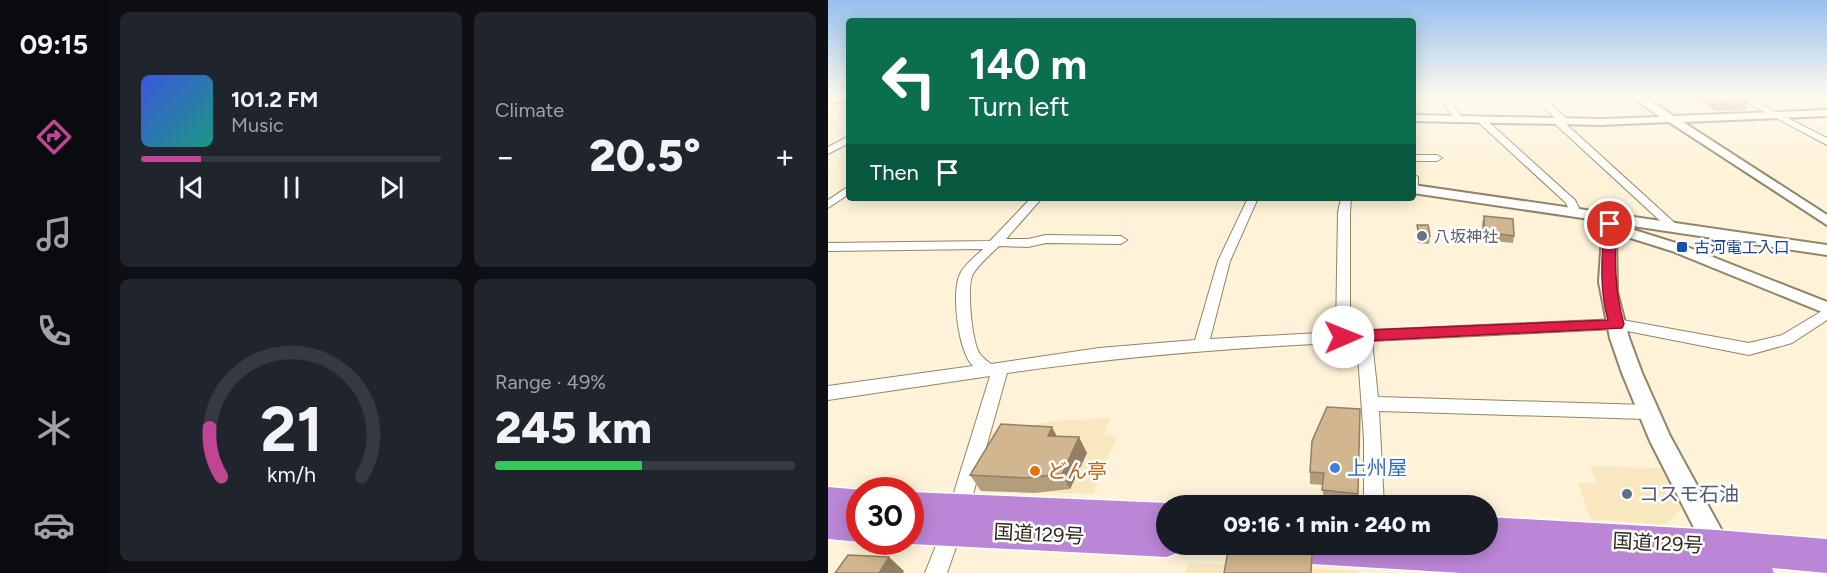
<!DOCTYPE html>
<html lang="en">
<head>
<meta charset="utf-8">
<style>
  :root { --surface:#171b24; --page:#20242c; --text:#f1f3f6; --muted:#9ea1a6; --line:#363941; --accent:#c14594 }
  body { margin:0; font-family:Figtree,"Noto Sans JP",sans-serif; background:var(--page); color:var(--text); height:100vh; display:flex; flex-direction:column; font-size:22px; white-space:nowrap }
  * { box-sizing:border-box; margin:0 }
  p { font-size:20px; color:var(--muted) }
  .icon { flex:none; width:33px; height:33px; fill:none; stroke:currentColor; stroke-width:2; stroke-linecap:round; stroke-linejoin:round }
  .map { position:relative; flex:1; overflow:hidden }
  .panel { display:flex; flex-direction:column; gap:12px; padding:12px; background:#0d0f14; width:720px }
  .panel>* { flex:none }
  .hud { position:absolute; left:18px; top:18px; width:570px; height:183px; border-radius:6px; box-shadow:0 3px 15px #0003; background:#0b6e4f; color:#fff; overflow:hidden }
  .speed { position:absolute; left:18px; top:477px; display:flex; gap:12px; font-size:30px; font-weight:700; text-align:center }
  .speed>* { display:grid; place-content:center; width:78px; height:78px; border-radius:50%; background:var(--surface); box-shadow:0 3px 15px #0003; line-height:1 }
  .speed .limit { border:9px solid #d22; background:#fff; color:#111 }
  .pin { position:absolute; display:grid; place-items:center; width:51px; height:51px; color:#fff; margin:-26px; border:3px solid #fff; border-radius:50%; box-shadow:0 2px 6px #0007 }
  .me { position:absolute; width:66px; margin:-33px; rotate:89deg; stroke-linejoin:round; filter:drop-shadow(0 0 4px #0008) }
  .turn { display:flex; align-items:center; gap:21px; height:126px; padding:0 24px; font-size:27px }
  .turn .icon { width:78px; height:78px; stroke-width:2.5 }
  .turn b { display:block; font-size:42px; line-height:51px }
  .then { display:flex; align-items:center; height:57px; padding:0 24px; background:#0003; gap:12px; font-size:22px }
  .big { font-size:45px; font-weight:800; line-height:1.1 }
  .panel .widget { flex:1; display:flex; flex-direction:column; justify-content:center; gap:9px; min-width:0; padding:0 21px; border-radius:9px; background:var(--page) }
  .panel .dial { align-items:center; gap:0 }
  .dial svg { height:156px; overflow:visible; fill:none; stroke:var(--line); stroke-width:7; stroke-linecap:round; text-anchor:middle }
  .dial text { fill:var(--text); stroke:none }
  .song { display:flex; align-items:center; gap:18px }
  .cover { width:72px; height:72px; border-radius:9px; background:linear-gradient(135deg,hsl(230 70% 55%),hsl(170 70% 35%)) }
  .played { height:6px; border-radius:3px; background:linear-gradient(90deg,var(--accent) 20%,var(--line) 20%) }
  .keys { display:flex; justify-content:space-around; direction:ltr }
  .heat { display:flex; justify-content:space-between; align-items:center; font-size:33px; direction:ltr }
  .charge { height:9px; border-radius:4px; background:linear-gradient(90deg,#34c759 49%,var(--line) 0) }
  .panel .tiles { flex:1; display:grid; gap:12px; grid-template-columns:repeat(2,1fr) }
  .trip { position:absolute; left:328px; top:495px; width:342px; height:60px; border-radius:30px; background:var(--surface); box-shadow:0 3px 15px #0003; font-weight:800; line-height:60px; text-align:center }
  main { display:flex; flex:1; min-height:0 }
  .menu { display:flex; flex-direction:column; width:108px; justify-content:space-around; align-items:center; background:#090b0e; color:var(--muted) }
  .menu .icon { width:42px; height:42px }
  .menu .current { color:var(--accent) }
  .menu b { font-size:27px; color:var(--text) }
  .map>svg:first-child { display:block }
  .built { fill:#f9e8bf }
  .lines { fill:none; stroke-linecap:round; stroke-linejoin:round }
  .minor-casing { stroke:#928567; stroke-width:2 }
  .tertiary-casing { stroke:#928567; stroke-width:4 }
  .trunk-casing { stroke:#fff; stroke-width:3 }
  .minor { fill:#fff; fill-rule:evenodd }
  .tertiary { fill:#fff; fill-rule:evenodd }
  .trunk { fill:#bc86d7; fill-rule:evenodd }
  .wall { fill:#b49d7c }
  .shaded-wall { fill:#927f65 }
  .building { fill:#d1b690; stroke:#927f65; stroke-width:1.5 }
  .route { fill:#e11d48; stroke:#92132f; stroke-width:1.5 }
  .worship-dot { fill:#6b7280; stroke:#fff; stroke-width:2 }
  .transit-dot { fill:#1a4fb4; stroke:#fff; stroke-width:2 }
  .shop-dot { fill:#3f7fe0; stroke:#fff; stroke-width:2 }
  .food-dot { fill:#e8710a; stroke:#fff; stroke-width:2 }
  .service-dot { fill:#5c6f8a; stroke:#fff; stroke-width:2 }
  .labels { text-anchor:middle; stroke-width:5; stroke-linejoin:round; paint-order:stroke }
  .worship-label { font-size:16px; fill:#5b616d; stroke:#fff; text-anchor:start }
  .transit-label { font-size:16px; fill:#164399; stroke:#fff; text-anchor:start }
  .near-shop-label { font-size:20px; fill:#366cbe; stroke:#fff; text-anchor:start }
  .near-food-label { font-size:20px; fill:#c56008; stroke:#fff; text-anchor:start }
  .near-service-label { font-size:20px; fill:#4e5e75; stroke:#fff; text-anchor:start }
  .near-street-label { font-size:20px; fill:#2e281c; stroke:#fff }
</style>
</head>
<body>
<main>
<nav class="menu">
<b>09:15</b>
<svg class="icon current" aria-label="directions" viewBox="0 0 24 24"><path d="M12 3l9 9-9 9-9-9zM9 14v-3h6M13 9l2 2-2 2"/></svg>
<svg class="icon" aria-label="music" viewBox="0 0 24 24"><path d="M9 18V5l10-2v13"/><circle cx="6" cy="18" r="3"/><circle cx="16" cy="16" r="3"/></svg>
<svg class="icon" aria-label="phone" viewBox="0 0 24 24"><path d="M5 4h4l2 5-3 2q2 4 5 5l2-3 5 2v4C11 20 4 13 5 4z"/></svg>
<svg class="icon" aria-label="climate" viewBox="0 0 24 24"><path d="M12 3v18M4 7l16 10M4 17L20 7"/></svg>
<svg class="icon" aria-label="car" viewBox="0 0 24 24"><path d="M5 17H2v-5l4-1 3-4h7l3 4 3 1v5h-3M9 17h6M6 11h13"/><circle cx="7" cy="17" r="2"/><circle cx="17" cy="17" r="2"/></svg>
</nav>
<section class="panel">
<div class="tiles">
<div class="widget">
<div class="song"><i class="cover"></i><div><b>101.2 FM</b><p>Music</p></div></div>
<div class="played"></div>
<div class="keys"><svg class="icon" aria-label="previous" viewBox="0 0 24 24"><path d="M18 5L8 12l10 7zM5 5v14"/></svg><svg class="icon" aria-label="pause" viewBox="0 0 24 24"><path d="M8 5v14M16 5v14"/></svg><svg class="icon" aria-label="next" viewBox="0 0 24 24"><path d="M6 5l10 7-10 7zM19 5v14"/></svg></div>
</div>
<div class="widget"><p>Climate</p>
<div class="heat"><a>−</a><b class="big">20.5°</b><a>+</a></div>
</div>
<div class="widget dial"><svg viewBox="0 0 100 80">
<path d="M14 69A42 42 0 1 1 86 69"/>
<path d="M14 69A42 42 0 0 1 8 44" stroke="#c14594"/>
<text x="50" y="56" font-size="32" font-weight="700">21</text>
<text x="50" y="72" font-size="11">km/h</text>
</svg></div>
<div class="widget"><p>Range · 49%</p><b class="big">245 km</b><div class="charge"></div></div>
</div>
</section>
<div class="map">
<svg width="999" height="573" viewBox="0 0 999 573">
  <rect width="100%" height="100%" fill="#fef3d8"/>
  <!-- built -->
  <g class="built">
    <polygon points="282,418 276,435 289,436 265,494 149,490 164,432 226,421"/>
    <polygon points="762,466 834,468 855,506 839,525 762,519 750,483 769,483"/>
    <polygon points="360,563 531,571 531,573 358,573"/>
  </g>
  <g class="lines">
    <!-- minor casing -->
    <g class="minor-casing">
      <g id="minor">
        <polygon points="611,96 619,96 634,118 633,120 627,120"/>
        <polygon points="704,96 713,96 739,119 740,121 737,123 849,225 851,227 849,229 841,229 726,123 725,121 728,119"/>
        <polygon points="907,96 917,96 999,138 999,145"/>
        <polygon points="649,117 655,117 747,200 754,214 752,216 744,216 738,203 649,121"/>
        <polygon points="21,136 21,143 0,154 0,147"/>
        <polygon points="585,155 609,155 614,158 609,161 585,161"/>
        <polygon points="585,174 590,177 590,187 585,190"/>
        <polygon points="21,186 21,194 0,208 0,200"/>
        <path d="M203,198H214L178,239H200L218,235L293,236L299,240L293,244L218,243L200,247L171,246C163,254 151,264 145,274C138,286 144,343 152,354C155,358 159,361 163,364L271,348L367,340L390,261L420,198H430L402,261L382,339L508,332L510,212L513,198H523L522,212V331L789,319L921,343L954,335L999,308V320L964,343L921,355L789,329L544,341L550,397L818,405L824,407L827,412L824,417L818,419L551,411L556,506H536V439L529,342C412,347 295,356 179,373L140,512L137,519L130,522L123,519L120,512L162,376L0,400V386L145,366C130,351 123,292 132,274C136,265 148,256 155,249L0,251V243L162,241Z"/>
        <polygon points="124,520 131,523 134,530 119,573 97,573 117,523"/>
      </g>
    </g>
    <!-- tertiary casing -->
    <g class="tertiary-casing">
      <g id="tertiary">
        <polygon points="0,96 21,98 21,104 0,100"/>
        <polygon points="803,96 815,96 846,116 999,110 999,116 855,122 999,215 999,225 841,122 773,125 585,121 585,115 773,119 832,117"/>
        <polygon points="585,185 999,245 999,255 798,225 803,229 854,245 999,302 999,314 844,251 793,235 788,231 789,292 801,338 814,373 842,436 917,573 889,573 822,441 794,373 782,338 771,282 775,221 585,193"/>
      </g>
    </g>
    <!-- trunk casing -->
    <g class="trunk-casing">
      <g id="trunk">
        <polygon points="0,487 35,490 32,490 32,542 0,539"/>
        <polygon points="82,492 339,503 346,506 339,506 339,544 354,544 351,552 339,557 82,544 77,542 82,542"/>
        <polygon points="660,517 889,530 999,539 999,573 944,568 946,573 634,573 418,560 406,556 402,544 660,544"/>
      </g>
    </g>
    <!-- minor -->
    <use href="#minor" class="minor"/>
    <!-- tertiary -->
    <use href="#tertiary" class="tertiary"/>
    <!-- trunk -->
    <use href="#trunk" class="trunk"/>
  </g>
  <!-- wall -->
  <g class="wall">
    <polygon points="863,96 919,96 923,98 918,110 888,111"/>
    <polygon points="656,216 686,236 685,243 654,240 654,223"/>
    <polygon points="589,225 602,236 601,244 590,243 589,232"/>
    <polygon points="224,427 229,437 259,453 242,489 207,493 153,491 142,475"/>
    <polygon points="484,441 530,494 530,505 495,501 495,485 482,484 482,472"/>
  </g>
  <!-- shaded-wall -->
  <g class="shaded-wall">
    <polygon points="224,427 232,443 220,436"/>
    <polygon points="251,437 259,453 242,489 234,474"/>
    <polygon points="61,557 76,571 75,573 51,573"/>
  </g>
  <!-- building -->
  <g class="building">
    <polygon points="886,96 919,96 923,98 893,100"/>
    <polygon points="656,216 685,219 686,236 656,232"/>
    <polygon points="589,225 600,225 602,236 591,236"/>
    <polygon points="499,407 532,409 530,494 494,490 496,473 482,472 484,441"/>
    <polygon points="173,424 224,427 220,436 251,437 234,474 198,478 142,475"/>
    <polygon points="400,551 484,554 483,573 396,573"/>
    <polygon points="20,555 61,557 51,573 7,573"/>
  </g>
  <!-- sky -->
  <linearGradient id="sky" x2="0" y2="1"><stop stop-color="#95c0ef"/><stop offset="0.55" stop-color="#fffaed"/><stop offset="1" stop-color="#fffaed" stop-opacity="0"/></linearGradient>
  <rect width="999" height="176" fill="url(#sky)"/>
  <!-- route -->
  <path class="route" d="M782,221L788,224C787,259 786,290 796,324L794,328L515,342L510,341L508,337L510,333L515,331L780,320C771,288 774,257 776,224Z"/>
  <!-- markers -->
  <circle class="worship-dot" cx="594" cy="236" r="6"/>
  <rect class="transit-dot" x="848" y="241" width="12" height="12" rx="3"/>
  <circle class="shop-dot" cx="507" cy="468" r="6"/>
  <circle class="food-dot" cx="207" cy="471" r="6"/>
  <circle class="service-dot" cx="799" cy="494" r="6"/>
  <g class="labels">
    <!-- worship labels -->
    <g class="worship-label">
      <text x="606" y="242">八坂神社</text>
    </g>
    <!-- transit labels -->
    <g class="transit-label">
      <text x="866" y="253">古河電工入口</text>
    </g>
    <!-- near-shop labels -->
    <g class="near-shop-label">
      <text x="519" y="475">上州屋</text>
    </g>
    <!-- near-food labels -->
    <g class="near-food-label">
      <text x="219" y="478">どん亭</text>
    </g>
    <!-- near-service labels -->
    <g class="near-service-label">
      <text x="811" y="501">コスモ石油</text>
    </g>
    <!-- near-street labels -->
    <g class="near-street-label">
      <text transform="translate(211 534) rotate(3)" y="7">国道129号</text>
      <text transform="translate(830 543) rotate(3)" y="7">国道129号</text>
    </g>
  </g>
</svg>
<div class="speed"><div class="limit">30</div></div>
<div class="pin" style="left:782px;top:224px;background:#d93025"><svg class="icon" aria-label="arrive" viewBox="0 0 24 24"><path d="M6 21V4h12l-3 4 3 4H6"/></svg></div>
<svg class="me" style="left:515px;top:337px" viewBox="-20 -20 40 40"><circle r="19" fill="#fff"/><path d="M0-13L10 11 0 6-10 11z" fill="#e11d48"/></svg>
<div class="trip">09:16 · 1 min · 240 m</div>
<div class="hud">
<div class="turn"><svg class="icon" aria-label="left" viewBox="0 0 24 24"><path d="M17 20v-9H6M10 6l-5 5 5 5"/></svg><div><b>140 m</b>Turn left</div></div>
<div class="then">Then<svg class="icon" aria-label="arrive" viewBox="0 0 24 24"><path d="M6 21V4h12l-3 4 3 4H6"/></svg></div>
</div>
</div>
</main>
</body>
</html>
